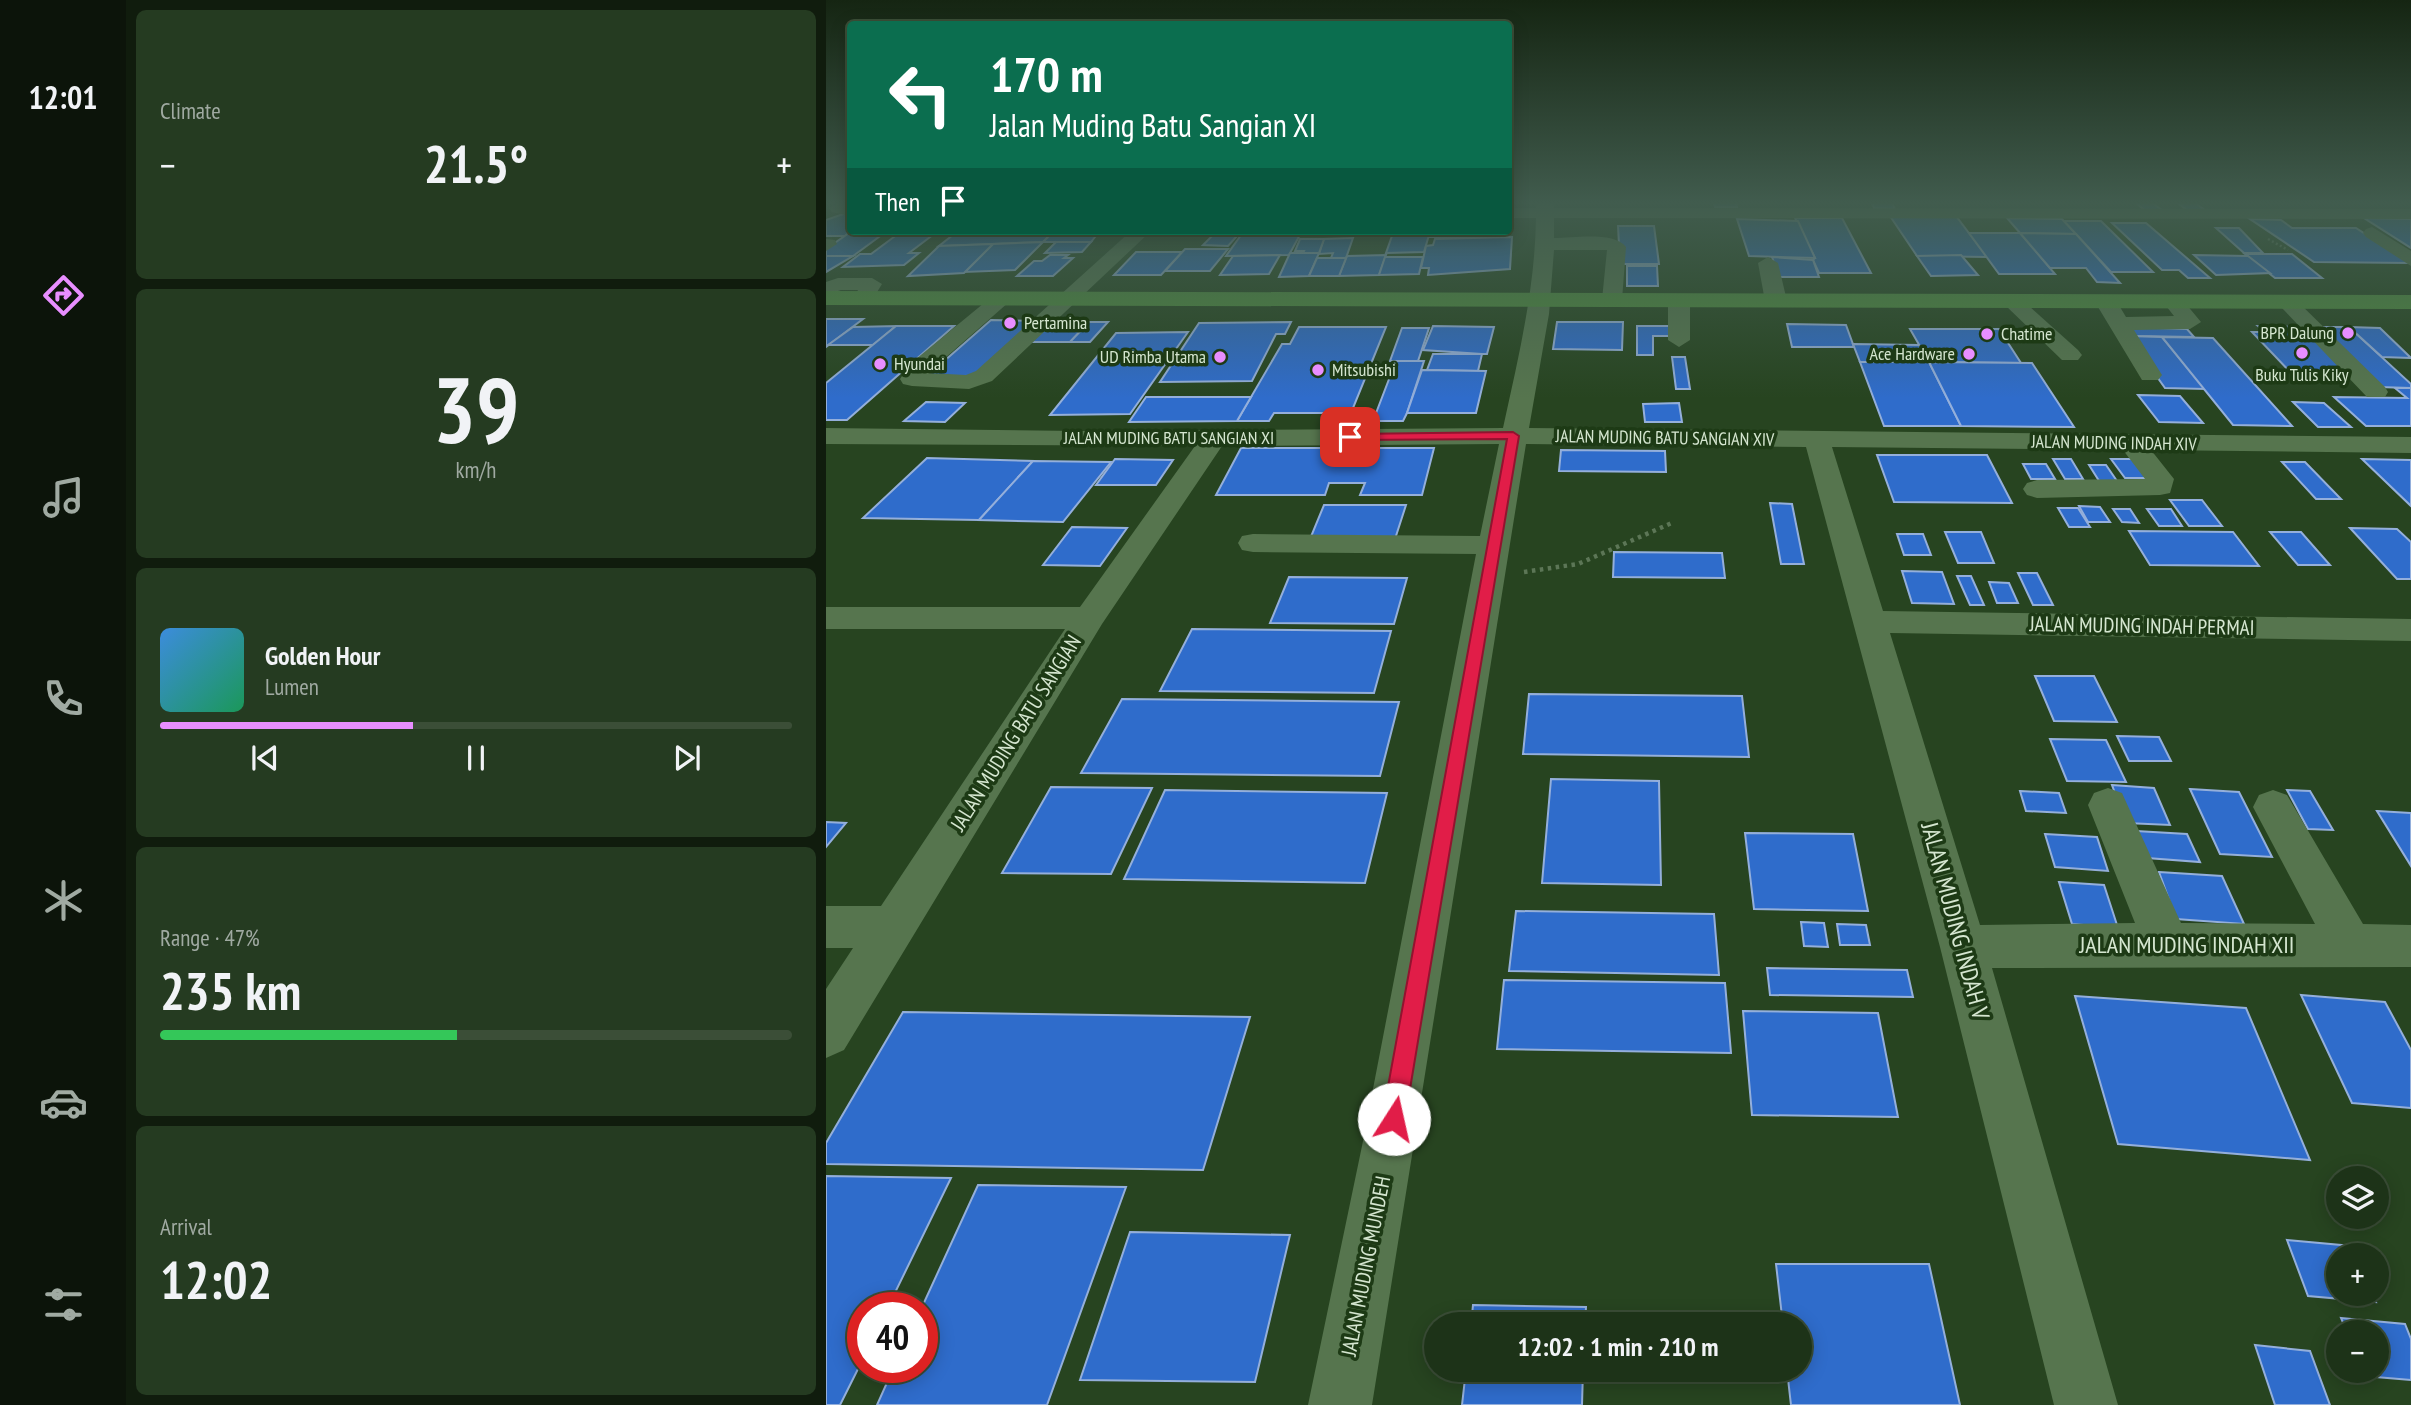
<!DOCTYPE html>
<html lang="en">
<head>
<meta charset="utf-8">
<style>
  :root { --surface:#1d3318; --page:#253b21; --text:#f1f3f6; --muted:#a0aaa2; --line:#3b4e37; --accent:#e88eff }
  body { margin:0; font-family:"PT Sans Narrow",sans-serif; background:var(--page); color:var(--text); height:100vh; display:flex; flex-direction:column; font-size:26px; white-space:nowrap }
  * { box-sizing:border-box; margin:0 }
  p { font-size:23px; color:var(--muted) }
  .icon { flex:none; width:38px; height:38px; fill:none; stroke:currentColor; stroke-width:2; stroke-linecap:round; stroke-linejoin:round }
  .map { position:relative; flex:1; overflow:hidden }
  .panel { display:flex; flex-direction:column; gap:10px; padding:10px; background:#101c0d; width:700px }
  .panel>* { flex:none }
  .top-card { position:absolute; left:21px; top:21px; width:665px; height:214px; border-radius:7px; box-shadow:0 4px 18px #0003,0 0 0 2px var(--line); background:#0b6e4f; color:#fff; overflow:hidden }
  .controls { position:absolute; left:1500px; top:1166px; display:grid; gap:14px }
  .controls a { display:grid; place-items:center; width:63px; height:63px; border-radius:50%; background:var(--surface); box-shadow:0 4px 18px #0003,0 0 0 2px var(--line); font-size:35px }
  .speed { position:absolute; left:21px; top:1292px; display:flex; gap:14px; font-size:35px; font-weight:700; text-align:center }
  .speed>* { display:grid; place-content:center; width:91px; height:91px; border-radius:50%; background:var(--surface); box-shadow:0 4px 18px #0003,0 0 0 2px var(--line); line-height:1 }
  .speed .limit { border:10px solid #d22; background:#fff; color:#111 }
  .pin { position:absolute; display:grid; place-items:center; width:60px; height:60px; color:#fff; margin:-30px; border-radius:14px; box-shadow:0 4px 10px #0006 }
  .me { position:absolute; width:77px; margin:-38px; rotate:10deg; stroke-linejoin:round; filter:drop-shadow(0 0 5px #0008) }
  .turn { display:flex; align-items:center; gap:24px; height:147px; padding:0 28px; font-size:32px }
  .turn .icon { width:91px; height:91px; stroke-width:2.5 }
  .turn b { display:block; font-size:49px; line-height:60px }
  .then { display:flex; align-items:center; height:66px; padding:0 28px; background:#0003; gap:14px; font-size:26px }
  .big { font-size:52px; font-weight:600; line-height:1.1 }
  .panel .card { flex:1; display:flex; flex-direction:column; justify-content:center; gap:10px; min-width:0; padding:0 24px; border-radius:10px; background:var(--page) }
  .panel .dial { align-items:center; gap:0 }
  .dial b { font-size:91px; line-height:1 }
  .song { display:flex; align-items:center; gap:21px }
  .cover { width:84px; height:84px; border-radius:10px; background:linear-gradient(135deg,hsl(210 70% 55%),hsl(150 70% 35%)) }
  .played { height:7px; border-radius:4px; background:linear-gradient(90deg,var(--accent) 40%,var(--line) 40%) }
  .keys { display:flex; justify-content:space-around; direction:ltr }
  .heat { display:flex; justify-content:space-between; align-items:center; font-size:38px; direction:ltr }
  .charge { height:10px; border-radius:5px; background:linear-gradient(90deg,#34c759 47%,var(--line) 0) }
  .trip { position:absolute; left:598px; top:1312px; width:388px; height:70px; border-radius:35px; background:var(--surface); box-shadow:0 4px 18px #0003,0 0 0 2px var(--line); font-weight:600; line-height:70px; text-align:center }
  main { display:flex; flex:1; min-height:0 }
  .menu { display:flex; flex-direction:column; width:126px; justify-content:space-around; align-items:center; background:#0c140a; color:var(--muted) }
  .menu .icon { width:49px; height:49px }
  .menu .on { color:var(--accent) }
  .menu b { font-size:32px; color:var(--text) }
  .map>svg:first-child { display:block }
  .building { fill:#2f6ccb; stroke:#94afdb; stroke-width:2 }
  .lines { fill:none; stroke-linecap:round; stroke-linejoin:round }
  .path-far1 { stroke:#5c7656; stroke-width:2.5; stroke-dasharray:2 2.5; stroke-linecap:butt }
  .path { stroke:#5c7656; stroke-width:4.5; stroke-dasharray:3.5 4.5; stroke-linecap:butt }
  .minor { fill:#56754e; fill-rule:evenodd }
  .major { fill:#4f893e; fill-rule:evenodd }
  .route { fill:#e11d48; stroke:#92132f; stroke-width:2 }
  .poi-dot { fill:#e88eff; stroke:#1d3a15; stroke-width:2.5 }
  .labels { text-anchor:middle; stroke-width:7; stroke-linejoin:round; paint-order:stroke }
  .far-poi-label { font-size:18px; fill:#d5e6d0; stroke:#1d3a15; text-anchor:start }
  .far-street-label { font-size:18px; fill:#d5e6d0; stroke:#1d3a15 }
  .street-label { font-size:21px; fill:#d5e6d0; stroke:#1d3a15 }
  .near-street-label { font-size:24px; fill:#d5e6d0; stroke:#1d3a15 }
</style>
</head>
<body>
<main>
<nav class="menu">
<b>12:01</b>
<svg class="icon on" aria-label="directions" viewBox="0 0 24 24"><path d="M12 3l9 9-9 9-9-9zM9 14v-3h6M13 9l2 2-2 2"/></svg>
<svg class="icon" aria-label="music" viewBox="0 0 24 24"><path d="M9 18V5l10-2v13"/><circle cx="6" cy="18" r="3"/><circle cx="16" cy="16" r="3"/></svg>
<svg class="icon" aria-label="phone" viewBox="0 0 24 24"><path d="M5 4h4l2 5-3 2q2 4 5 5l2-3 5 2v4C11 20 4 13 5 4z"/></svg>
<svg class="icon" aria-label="climate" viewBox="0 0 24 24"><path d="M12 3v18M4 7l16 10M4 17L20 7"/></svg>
<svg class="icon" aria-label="car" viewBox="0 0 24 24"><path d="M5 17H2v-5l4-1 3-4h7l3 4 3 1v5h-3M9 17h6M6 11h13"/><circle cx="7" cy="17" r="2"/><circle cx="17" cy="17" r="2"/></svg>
<svg class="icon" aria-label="filters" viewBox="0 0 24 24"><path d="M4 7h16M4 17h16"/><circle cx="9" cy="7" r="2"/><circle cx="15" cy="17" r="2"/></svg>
</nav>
<section class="panel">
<div class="card"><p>Climate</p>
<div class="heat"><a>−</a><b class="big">21.5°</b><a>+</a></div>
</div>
<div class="card dial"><b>39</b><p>km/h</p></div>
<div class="card">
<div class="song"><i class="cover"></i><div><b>Golden Hour</b><p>Lumen</p></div></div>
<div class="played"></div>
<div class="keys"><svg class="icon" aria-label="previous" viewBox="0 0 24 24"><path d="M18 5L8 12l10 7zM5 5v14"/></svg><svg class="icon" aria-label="pause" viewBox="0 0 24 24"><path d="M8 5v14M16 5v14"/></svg><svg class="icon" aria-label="next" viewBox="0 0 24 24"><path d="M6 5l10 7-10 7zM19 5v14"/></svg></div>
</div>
<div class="card"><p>Range · 47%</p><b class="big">235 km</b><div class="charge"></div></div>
<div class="card"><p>Arrival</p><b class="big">12:02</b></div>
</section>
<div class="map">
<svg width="1585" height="1405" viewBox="0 0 1585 1405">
  <rect width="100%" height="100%" fill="#274420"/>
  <!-- building -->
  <g class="building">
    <polygon points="887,201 910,201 911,207 889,207"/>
    <polygon points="1045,201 1065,201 1069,209 1048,208"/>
    <polygon points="1307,201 1324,201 1337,211 1320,211"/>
    <polygon points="1349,201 1367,201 1380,211 1362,211"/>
    <polygon points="20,213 24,213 26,231 19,236 0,236 0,220"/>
    <polygon points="1064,216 1130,216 1161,257 1091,256"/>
    <polygon points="969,218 1016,218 1045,273 993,273 987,260 989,258"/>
    <polygon points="1181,218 1236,219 1250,234 1194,233"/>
    <polygon points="1538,218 1585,219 1585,248"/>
    <polygon points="911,219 972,221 989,258 923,256"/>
    <polygon points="1424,219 1455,220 1466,228 1530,228 1584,263 1488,262"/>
    <polygon points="1238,221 1275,221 1327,272 1285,272"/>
    <polygon points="1286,223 1320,223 1384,278 1362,278 1353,270 1336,270"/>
    <polygon points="792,226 828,226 833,264 794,264"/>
    <polygon points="1390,228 1413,228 1437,253 1418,253"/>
    <polygon points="26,231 61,231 27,256 0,256 0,249"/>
    <polygon points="76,231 112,231 83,253 93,253 78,265 17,267 34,254 45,254"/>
    <polygon points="132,231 228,231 217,242 113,246"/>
    <polygon points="418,231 476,231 463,255 400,256"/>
    <polygon points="604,231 647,231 646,237 603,237"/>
    <polygon points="647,231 680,231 680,236 646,237"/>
    <polygon points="273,232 265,242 217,242 226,233"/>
    <polygon points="1143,233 1194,233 1229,274 1173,274"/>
    <polygon points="1194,233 1250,234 1294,283 1271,282 1260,268 1224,268"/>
    <polygon points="585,235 603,235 598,252 560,253 566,236"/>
    <polygon points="386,236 411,236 402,246 377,245"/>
    <polygon points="686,237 684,269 602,275 603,268 595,268 600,246 607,245 609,239"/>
    <polygon points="527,238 520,258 505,258 507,253 493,254 498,239"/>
    <polygon points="474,239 498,239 493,253 477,253 478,251 469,251"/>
    <polygon points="217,242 189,270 139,272 167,244"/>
    <polygon points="230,242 265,242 256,252 219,253"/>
    <polygon points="167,244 138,273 82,276 113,246"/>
    <polygon points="359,249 402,249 384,271 339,271"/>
    <polygon points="310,252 356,252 335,275 288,275"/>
    <polygon points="464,253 493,253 483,276 453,277"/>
    <polygon points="1419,254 1466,254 1496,278 1449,278"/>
    <polygon points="224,255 242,255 238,258 247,258 227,276 191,276 208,261 216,261"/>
    <polygon points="454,255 443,274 394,275 407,256"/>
    <polygon points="560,255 553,275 513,276 521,256"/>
    <polygon points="1135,255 1152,275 1105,276 1091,256"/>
    <polygon points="1368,255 1422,256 1444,273 1390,275"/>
    <polygon points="0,256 27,256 0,272"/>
    <polygon points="559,257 597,257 593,274 553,275"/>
    <polygon points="946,257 987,260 993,277 953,277"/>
    <polygon points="491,258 520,258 513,276 483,276"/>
    <polygon points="801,266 831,266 832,286 801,286"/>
    <polygon points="0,319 37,319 0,347"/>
    <polygon points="165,320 209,321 149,376 101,376"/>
    <polygon points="222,322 263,322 244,342 201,342"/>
    <polygon points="263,322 282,322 264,342 244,342"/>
    <polygon points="465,322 459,334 450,334 426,381 334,382 373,323"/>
    <polygon points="731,322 797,322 796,350 727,349"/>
    <polygon points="961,324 1020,325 1028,347 966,347"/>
    <polygon points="70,326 47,345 2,345 27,327"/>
    <polygon points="70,326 128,326 21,420 0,420 0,383"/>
    <polygon points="607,326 668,327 661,354 656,354 597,350"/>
    <polygon points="811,326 847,326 847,336 827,336 827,355 811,355"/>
    <polygon points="1432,326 1479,327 1531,377 1466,374 1426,332 1439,332"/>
    <polygon points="473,327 560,327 525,413 448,413 443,421 411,421 456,344 464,344"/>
    <polygon points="1301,327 1361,329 1368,337 1309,336"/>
    <polygon points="1491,327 1523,327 1585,384 1585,388 1552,387"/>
    <polygon points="1523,327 1554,328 1585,358 1556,357"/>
    <polygon points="576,328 603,328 592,361 564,361"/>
    <polygon points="1084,329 1173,329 1195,363 1103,362"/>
    <polygon points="362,332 304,414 224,415 290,333"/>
    <polygon points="1302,336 1336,337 1379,389 1339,388"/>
    <polygon points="1336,337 1387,338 1466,426 1407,425"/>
    <polygon points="1027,344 1093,345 1103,362 1034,362"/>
    <polygon points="607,354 656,354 652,371 601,370"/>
    <polygon points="846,357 859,357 864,389 850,389"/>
    <polygon points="570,361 598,361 581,413 577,421 547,421"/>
    <polygon points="1034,362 1103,362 1135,426 1058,426"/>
    <polygon points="1103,362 1206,363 1248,427 1135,426"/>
    <polygon points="596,370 660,371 650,413 581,413"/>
    <polygon points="1569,388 1585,388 1585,426 1540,426 1508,397 1581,398"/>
    <polygon points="1312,395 1354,396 1377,423 1333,422"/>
    <polygon points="320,397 425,397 411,421 303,422"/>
    <polygon points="100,402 139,403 119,422 78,421"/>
    <polygon points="1467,402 1498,403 1525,427 1492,427"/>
    <polygon points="853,403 856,422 819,422 817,404"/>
    <polygon points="415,448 608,448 596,495 534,495 539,483 503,483 499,495 390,495"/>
    <polygon points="735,450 839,451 840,472 733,471"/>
    <polygon points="1051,455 1161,455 1186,503 1068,502"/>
    <polygon points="101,458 207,461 153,520 37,518"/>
    <polygon points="289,459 347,460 330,485 270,485"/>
    <polygon points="1227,459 1245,459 1257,479 1239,479"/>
    <polygon points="1285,459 1312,459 1326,478 1299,478"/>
    <polygon points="1536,459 1585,460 1585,506"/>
    <polygon points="207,461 285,462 237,522 153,520"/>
    <polygon points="1456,462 1479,462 1515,499 1490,499"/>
    <polygon points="1197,464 1220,464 1229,479 1205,479"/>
    <polygon points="1263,465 1280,465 1293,484 1275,484"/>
    <polygon points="1344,500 1376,500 1396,526 1363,526"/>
    <polygon points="944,503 966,504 978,564 955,564"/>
    <polygon points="498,505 580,505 569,539 484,539"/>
    <polygon points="1253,506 1274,507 1284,522 1262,522"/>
    <polygon points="1232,508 1252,508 1264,527 1243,527"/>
    <polygon points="1287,509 1304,509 1313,523 1296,522"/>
    <polygon points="1321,509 1345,509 1356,526 1333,526"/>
    <polygon points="246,527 301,528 274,566 217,565"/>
    <polygon points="1524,528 1571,529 1585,542 1585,579 1571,579"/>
    <polygon points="1303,531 1407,532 1433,566 1324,565"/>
    <polygon points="1119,532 1155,532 1168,563 1132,563"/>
    <polygon points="1444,532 1475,532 1504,565 1472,565"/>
    <polygon points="1071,534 1097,534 1105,555 1078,555"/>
    <polygon points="788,552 896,553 899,578 787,577"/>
    <polygon points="1076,571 1116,572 1128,604 1086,603"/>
    <polygon points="1192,573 1211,573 1227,605 1207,605"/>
    <polygon points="1131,576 1145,576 1158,605 1144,605"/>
    <polygon points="463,577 581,578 568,624 444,623"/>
    <polygon points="1163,582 1183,583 1192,603 1171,603"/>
    <polygon points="366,629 565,631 548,693 334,691"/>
    <polygon points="1209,676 1268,676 1291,722 1228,721"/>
    <polygon points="703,694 916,696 923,757 697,754"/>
    <polygon points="296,699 573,702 554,776 255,773"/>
    <polygon points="1291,736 1333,737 1345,761 1303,761"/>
    <polygon points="1224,739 1280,740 1300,782 1241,781"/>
    <polygon points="725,779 833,781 835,885 716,883"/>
    <polygon points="1286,785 1328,788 1344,825 1300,823"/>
    <polygon points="225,787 326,788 285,874 176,873"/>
    <polygon points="1364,789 1413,792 1446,857 1394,854"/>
    <polygon points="339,790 561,793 539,883 298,879"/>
    <polygon points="1461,790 1484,791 1507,830 1482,829"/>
    <polygon points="1194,791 1233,793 1240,813 1200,811"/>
    <polygon points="1551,811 1585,813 1585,866"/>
    <polygon points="0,822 20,823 0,847"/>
    <polygon points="1310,831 1361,834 1374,862 1321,858"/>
    <polygon points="919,833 1027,834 1042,911 928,909"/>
    <polygon points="1219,834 1271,837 1282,871 1229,867"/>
    <polygon points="1333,872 1396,876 1418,924 1350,919"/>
    <polygon points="1233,882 1278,885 1292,928 1246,924"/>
    <polygon points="690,911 888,914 893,975 683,971"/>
    <polygon points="975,922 998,923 1002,947 978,946"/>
    <polygon points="1011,924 1040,925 1044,945 1014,945"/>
    <polygon points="941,968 1081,970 1087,997 944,995"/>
    <polygon points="678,980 899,983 905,1053 671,1049"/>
    <polygon points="1475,995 1559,1002 1585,1050 1585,1108 1526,1103"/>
    <polygon points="1249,996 1420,1008 1484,1160 1292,1144"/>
    <polygon points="917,1011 1052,1013 1072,1117 926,1115"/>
    <polygon points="77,1012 424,1017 377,1170 0,1164 0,1143"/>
    <polygon points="0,1176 125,1178 62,1307 37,1307 37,1359 14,1405 0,1405"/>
    <polygon points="152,1185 300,1187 221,1405 51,1405 68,1367 96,1367 96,1307"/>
    <polygon points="304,1232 464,1235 429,1382 254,1380"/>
    <polygon points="1461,1240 1526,1246 1530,1255 1512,1255 1512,1293 1547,1293 1550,1302 1482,1296"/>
    <polygon points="950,1264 1103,1264 1134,1405 965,1405 961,1370 975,1370 975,1325 957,1325"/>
    <polygon points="647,1305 760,1307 759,1325 645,1325"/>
    <polygon points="1515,1318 1579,1324 1585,1339 1585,1380 1538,1376 1536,1370 1550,1370 1550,1332 1521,1332"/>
    <polygon points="1429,1345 1484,1351 1504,1405 1449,1405"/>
    <polygon points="640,1370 757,1370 756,1405 636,1405"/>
  </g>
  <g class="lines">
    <!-- path-far1 -->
    <polyline class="path-far1" points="1442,239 1462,250"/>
    <!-- path -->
    <polyline class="path" points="698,572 752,564 848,522"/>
    <!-- minor -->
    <g class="minor">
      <path d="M711,201H727L728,208L1585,209V219L728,218V238C748,238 788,231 800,247L796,300L786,306L776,300L781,250H728L723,314L703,428L1585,437V453L1325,450L1348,479L1344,493L1334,495L1211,498L1201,495L1197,489L1201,483L1211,480L1319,479L1297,450L1006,447L1057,611L1585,619V641L1064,633L1154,925L1309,923L1262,805L1268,793L1282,788L1296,793L1355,923L1489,924L1427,807L1433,795L1447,790L1461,795L1537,924L1585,925V967L1166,968L1292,1405H1228L1114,947L980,447L700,444L546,1405H482L536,1146L650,554L427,552L416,550L412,543L416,536L427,534L654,536L673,444L396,446L276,624L18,1050L0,1058V989L27,948H0V906H55L239,629H0V607H254L369,446L0,444V428L253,431L677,428C692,359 709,290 710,218H682V208H710Z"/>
      <polygon points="12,203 24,206 24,216 6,212 3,208"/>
      <polygon points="1546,227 1585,251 1585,266 1540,237 1537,233 1540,229"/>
      <polygon points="305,231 325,231 166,381 143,389 86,386 77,384 74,379 84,364 169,294 183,294 186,298 183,302 102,373 140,375 150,371"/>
      <polygon points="0,239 9,240 11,244 0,251"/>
      <polygon points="942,257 952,263 961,301 950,307 939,301 932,263"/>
      <polygon points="12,278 46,278 56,284 45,302 38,304 28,298 32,290 15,290 0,295 0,282"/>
      <polygon points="853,295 864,301 864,340 853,347 842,340 842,301"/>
      <polygon points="1186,295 1193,297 1252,350 1256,355 1252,360 1236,360 1179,305 1175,301"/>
      <polygon points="1348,296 1355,298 1375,322 1364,329 1308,330 1336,375 1332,380 1316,380 1272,307 1283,301 1291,302 1300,317 1348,316 1337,302"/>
      <polygon points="1461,296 1468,298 1559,387 1562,392 1559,397 1541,397 1454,306 1450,302"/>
    </g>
    <!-- major -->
    <polygon class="major" points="0,291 1585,295 1585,309 0,305"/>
  </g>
  <!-- sky -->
  <linearGradient id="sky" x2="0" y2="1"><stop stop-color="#152512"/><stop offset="0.51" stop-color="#415c4e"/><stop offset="1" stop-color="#415c4e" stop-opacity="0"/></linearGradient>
  <rect width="1585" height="398" fill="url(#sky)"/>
  <!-- route -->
  <polygon class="route" points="687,432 693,436 579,1119 576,1127 568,1130 560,1127 556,1119 681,439 524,440 518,437 524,434"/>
  <!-- markers -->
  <g class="poi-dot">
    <circle cx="184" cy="323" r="7"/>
    <circle cx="1522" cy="333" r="7"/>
    <circle cx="1161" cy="334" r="7"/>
    <circle cx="1476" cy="353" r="7"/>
    <circle cx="1143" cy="354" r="7"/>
    <circle cx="394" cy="357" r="7"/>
    <circle cx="54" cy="364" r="7"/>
    <circle cx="492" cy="370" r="7"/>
  </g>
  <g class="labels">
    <!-- far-poi labels -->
    <g class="far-poi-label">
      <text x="198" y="329">Pertamina</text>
      <text x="1508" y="339" text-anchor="end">BPR Dalung</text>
      <text x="1175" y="340">Chatime</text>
      <text x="1129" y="360" text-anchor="end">Ace Hardware</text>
      <text x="380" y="363" text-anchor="end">UD Rimba Utama</text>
      <text x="68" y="370">Hyundai</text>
      <text x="506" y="376">Mitsubishi</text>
      <text x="1476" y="381" text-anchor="middle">Buku Tulis Kiky</text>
    </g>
    <!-- far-street labels -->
    <g class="far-street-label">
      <text x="343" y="444">JALAN MUDING BATU SANGIAN XI</text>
      <text transform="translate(839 438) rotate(1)" y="6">JALAN MUDING BATU SANGIAN XIV</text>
      <text transform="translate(1288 443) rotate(1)" y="6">JALAN MUDING INDAH XIV</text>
    </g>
    <!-- street labels -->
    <g class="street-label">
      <text transform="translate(1316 626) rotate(1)" y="7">JALAN MUDING INDAH PERMAI</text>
      <text transform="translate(190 733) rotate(-58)" y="7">JALAN MUDING BATU SANGIAN</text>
      <text transform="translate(540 1266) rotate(-79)" y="7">JALAN MUDING MUNDEH</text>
    </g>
    <!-- near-street labels -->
    <g class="near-street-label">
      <text transform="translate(1129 921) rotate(75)" y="8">JALAN MUDING INDAH V</text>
      <text x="1361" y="953">JALAN MUDING INDAH XII</text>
    </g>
  </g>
</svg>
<div class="controls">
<a><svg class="icon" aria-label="layers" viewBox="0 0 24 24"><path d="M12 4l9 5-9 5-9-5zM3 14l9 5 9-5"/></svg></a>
<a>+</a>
<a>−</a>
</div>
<div class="speed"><div class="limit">40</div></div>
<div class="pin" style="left:524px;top:437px;background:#d93025"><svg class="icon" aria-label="arrive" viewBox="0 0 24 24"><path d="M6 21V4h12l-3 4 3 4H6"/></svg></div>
<svg class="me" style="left:568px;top:1119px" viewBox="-20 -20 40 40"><circle r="19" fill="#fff"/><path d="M0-13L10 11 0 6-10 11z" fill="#e11d48"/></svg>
<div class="trip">12:02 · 1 min · 210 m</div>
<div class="top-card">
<div class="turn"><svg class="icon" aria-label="left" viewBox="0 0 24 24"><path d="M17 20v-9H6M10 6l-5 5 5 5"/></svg><div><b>170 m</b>Jalan Muding Batu Sangian XI</div></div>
<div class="then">Then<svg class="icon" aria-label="arrive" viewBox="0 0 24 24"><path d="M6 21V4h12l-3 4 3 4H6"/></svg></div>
</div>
</div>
</main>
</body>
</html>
